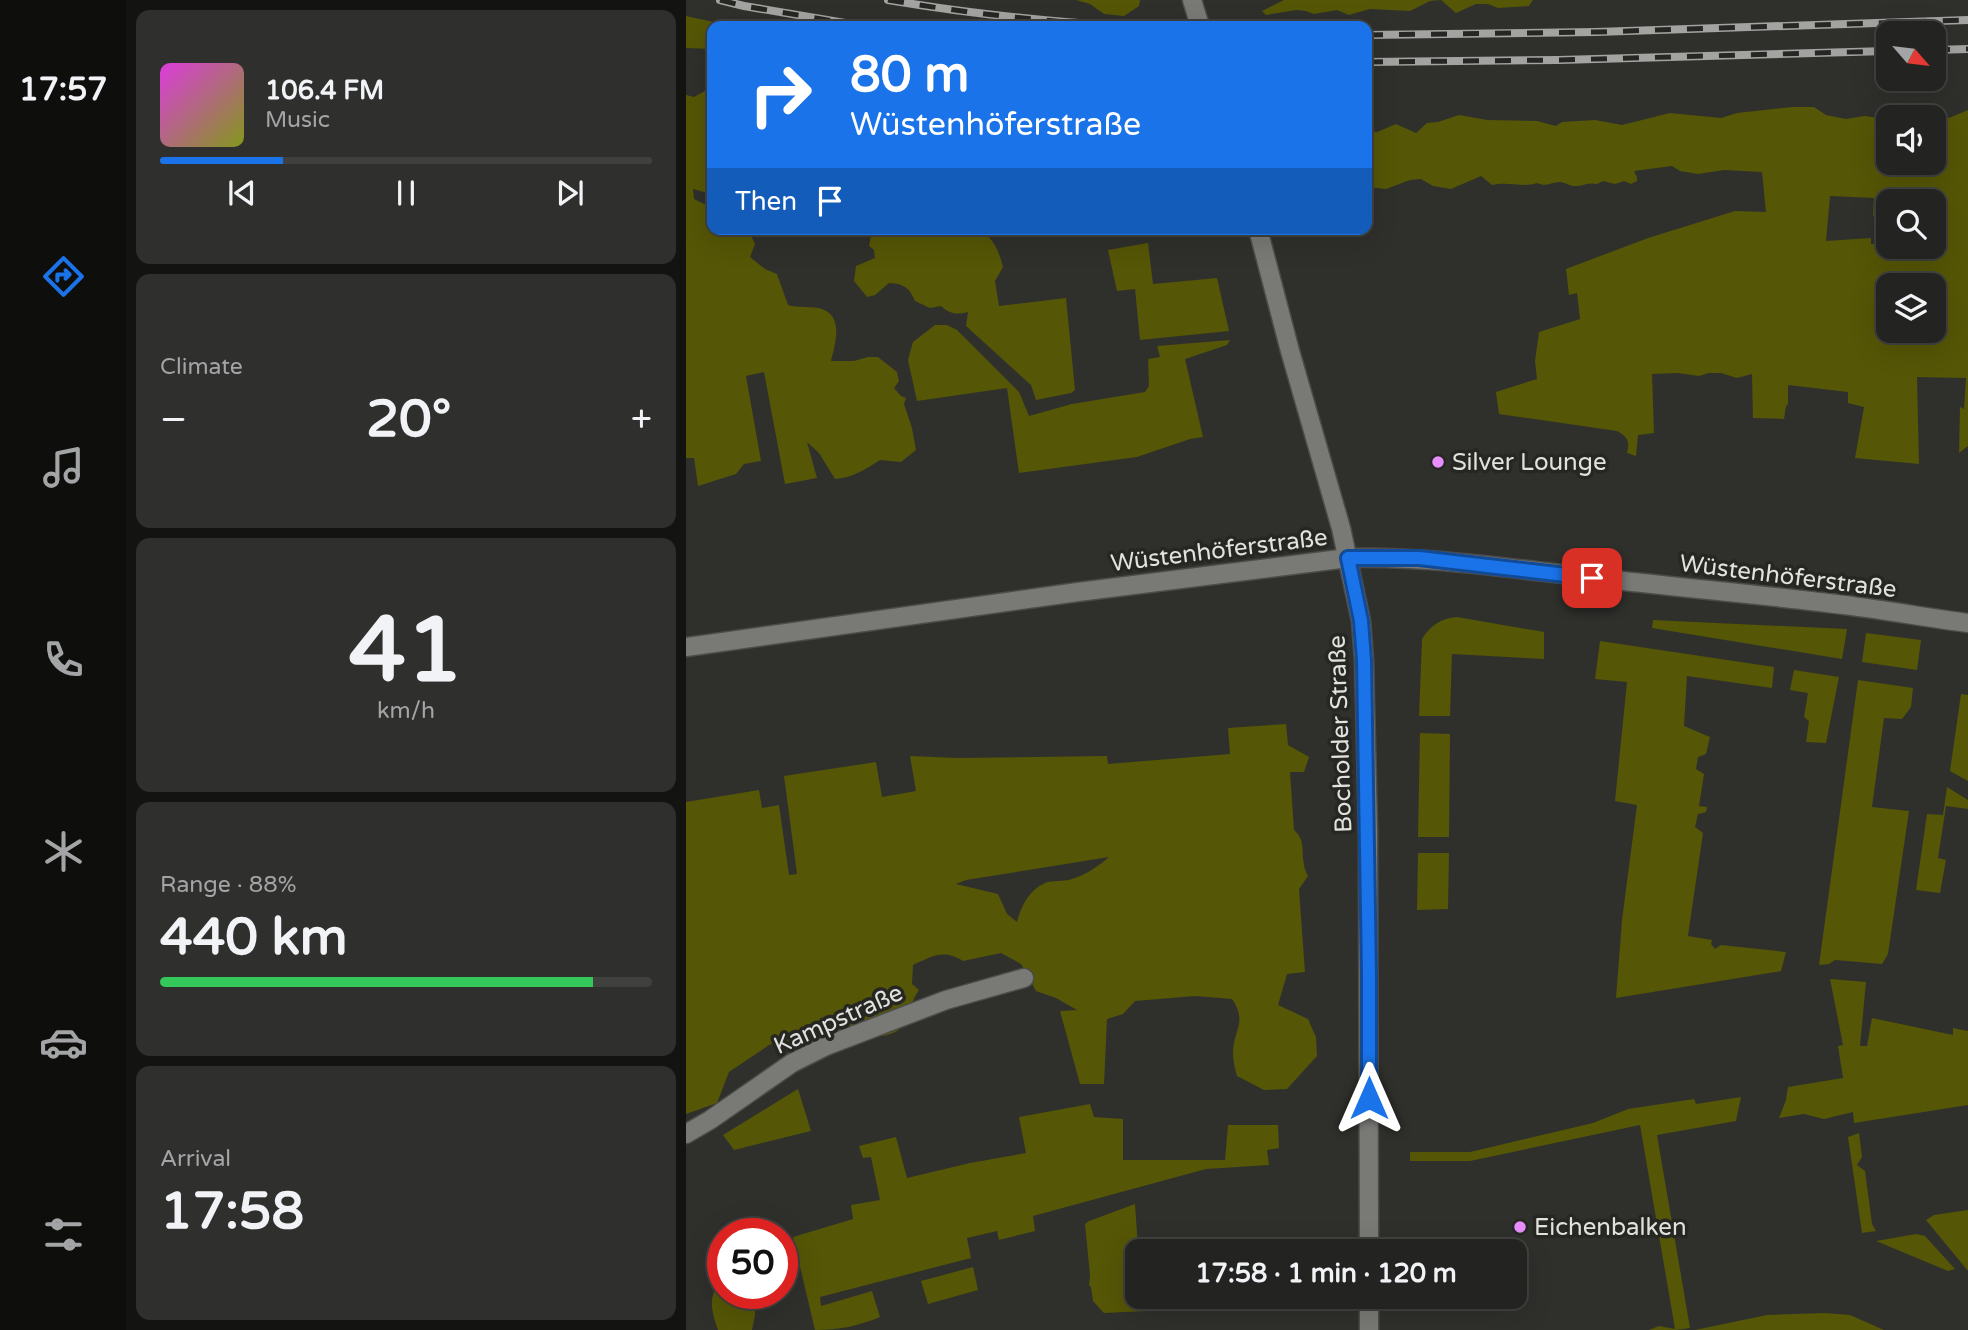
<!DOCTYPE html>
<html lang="en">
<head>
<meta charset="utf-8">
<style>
  :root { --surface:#232421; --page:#2f302e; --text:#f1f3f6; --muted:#a3a4a5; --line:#40413f; --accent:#1a73e8 }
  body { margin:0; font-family:"Varela Round",sans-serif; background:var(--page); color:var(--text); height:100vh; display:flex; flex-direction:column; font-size:26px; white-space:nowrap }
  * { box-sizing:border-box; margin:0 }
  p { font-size:23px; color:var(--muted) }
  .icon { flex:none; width:38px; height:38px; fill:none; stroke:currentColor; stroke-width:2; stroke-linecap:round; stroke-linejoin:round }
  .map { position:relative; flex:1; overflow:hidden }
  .details { display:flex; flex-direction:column; gap:10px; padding:10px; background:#131412; width:560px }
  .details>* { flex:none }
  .banner { position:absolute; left:21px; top:21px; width:665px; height:214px; border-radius:14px; box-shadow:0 7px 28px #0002,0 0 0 2px var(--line); background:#1a73e8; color:#fff; overflow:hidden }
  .needle { width:46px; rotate:118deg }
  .buttons { position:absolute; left:1190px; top:21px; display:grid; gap:14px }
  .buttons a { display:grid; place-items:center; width:70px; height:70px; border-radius:14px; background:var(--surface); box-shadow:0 7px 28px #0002,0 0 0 2px var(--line); font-size:35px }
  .speed { position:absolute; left:21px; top:1218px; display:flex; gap:14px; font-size:35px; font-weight:700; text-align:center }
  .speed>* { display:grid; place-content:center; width:91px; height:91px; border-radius:50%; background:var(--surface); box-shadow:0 7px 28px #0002,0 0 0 2px var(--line); line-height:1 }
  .speed .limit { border:10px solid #d22; background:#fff; color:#111 }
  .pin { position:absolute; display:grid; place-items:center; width:60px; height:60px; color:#fff; margin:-30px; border-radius:14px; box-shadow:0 4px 10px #0006 }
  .me { position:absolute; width:77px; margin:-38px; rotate:0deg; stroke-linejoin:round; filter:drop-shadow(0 0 5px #0008) }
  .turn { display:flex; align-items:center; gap:24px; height:147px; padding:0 28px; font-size:32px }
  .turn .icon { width:91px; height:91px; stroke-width:2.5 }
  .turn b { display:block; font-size:49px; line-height:60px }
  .then { display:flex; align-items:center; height:66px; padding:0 28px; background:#0003; gap:14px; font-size:26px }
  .big { font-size:52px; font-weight:700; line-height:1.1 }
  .details .tile { flex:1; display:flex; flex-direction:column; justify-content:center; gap:10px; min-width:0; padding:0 24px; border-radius:14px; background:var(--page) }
  .details .dial { align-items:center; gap:0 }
  .dial b { font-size:91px; line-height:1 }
  .song { display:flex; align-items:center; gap:21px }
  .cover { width:84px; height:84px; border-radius:10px; background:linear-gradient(135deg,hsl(300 70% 55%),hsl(70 70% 35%)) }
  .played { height:7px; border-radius:4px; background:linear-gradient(90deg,var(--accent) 25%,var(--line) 25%) }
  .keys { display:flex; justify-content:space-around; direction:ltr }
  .heat { display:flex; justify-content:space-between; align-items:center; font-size:38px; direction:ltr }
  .charge { height:10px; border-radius:5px; background:linear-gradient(90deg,#34c759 88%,var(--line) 0) }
  .trip { position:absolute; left:439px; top:1239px; width:402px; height:70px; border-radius:14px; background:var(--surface); box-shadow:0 7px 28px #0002,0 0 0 2px var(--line); font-weight:700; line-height:70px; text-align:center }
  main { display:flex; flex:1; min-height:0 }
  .dock { display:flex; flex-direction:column; width:126px; justify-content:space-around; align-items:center; background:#0e0e0d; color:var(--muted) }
  .dock .icon { width:49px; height:49px }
  .dock .on { color:var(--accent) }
  .dock b { font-size:32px; color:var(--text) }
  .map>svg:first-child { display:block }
  .green { fill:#555606; fill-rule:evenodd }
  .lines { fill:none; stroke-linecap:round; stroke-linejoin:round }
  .street-casing { stroke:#4c4c4a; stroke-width:21 }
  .secondary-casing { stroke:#4c4c4a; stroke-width:21 }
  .street { stroke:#797976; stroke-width:18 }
  .secondary { stroke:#797976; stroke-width:18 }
  .rail-casing { stroke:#a3a3a1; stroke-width:8 }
  .rail { stroke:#262623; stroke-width:5; stroke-dasharray:16; stroke-linecap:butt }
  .route-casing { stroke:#114b97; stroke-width:18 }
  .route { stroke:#1a73e8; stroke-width:12 }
  .poi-dot { fill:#e98efe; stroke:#262623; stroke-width:2.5 }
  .labels { text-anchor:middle; stroke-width:7; stroke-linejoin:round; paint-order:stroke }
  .poi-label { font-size:24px; fill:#e1e1df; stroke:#262623; text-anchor:start }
  .street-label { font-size:24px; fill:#e1e1df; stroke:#262623 }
</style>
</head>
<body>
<main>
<nav class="dock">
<b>17:57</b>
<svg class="icon on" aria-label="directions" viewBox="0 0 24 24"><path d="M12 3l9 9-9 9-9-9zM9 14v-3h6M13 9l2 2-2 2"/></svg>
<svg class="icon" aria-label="music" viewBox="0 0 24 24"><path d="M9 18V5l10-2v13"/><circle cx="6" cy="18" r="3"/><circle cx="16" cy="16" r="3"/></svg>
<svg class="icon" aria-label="phone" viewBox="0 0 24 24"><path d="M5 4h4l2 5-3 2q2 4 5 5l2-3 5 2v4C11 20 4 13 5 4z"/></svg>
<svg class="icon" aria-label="climate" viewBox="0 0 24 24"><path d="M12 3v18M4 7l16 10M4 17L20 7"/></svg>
<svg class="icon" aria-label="car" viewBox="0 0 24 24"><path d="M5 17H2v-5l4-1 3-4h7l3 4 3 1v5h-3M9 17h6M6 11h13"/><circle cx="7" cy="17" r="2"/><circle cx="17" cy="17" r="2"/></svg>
<svg class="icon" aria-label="filters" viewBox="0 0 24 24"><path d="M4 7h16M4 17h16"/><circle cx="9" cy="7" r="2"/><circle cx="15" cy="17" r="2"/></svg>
</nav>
<section class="details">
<div class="tile">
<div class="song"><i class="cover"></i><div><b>106.4 FM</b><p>Music</p></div></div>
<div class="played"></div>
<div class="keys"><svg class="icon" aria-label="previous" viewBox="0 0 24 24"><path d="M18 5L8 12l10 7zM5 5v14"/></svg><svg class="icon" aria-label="pause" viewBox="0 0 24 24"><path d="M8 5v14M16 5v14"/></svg><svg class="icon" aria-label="next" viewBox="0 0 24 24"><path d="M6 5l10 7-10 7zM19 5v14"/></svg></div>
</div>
<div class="tile"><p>Climate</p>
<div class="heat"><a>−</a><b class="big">20°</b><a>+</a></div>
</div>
<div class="tile dial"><b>41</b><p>km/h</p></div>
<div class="tile"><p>Range · 88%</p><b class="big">440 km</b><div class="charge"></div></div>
<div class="tile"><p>Arrival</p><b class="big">17:58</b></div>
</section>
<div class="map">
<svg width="1282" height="1330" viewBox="0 0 1282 1330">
  <rect width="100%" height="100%" fill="#2f302c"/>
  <!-- green -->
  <g class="green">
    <polygon points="390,0 454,0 453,6 438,16 418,14 404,4"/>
    <polygon points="598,0 847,0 843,6 812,8 802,4 790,4 770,13 755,0 744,1 724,11 684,9 663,15 651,10 628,14 620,11 610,10 580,15 576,11"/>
    <polygon points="0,16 46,26 26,26 26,49 0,48"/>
    <path d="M26,87V194L7,189L8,199L26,208V229C44,229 62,224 69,244L64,257L79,269L91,274L102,305C112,308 127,306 136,309C158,317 149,344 145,361H168L182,357H192L211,372L213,381L208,388L215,396L220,398L218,404L226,428L230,450L215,462L194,460C180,469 166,478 149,479L133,453L121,442L131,478L99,484L78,372L60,376L75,461L58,464L50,474L12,486L8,458H0V95L8,97Z"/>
    <path d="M1106,107H1128L1140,115L1160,119L1179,116L1199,119L1208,108H1225L1263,118L1282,110V446L1273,453L1274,407L1278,409L1280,378L1231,377L1233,464L1169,458L1178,407L1162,403V392L1102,385V404L1100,406L1098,419L1067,418L1066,374L1051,378L1035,373H1023L1013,376L992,373L966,374L968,433L952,435L950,456L941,453C944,442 942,437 931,431L813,414L810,392L851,379L849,361L853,332L894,319L891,293L883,295L880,269L962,238L1049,211L1080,212L1076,172L1038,170L1012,174L994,171L986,166L948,171L951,177V181L945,184L938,181L929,184L917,181L911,184C902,182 898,186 889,186C883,186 879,182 873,182C864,183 860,187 851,183C836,188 823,181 806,185L795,176L765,189L747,186L735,179L724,180L700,189L681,187V131L691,132L710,124L730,133L741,123L752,122L773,115L801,120L851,121L870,126L876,122L909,120L936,125L984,113L1035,118L1051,113ZM1202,117H1248V163H1202ZM1144,196L1188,198L1187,216L1192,220L1189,244H1185V238L1140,241ZM1202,201H1248V247H1202ZM1202,285H1248V331H1202Z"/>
    <path d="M182,229H293C308,239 313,251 317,267L309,281L313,306L380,298L389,390L385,393L350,400L345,385L280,326L282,312C270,315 264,314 255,306L244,308L229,301C223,287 218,284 203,283L189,295L181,297L168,281L170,266L189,258L188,250L183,246L186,231Z"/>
    <polygon points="462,243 467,284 531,278 543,331 454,340 449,289 431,291 422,250"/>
    <polygon points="249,325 261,325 271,330 333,392 343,416 386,404 459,392 463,386 462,359 474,357 471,346 544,340 541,345 499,359 517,437 504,439 451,457 333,473 321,388 231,401 222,360 227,342"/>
    <path d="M771,617L858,632V659L766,654L764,716H733L736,639C744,626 755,618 771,617Z"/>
    <polygon points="967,620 1161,629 1156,659 966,628"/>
    <polygon points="1180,633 1235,640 1231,670 1176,662"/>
    <polygon points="914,641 1088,667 1086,688 1001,676 998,726 1024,737 1020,754 1012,757 1010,769 1018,774 1013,806 1021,807 1020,812 1012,814 1009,827 1017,833 1002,936 1026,940 1025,944 1029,949 1035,945 1100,952 1095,971 930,998 936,920 951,805 929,801 941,682 909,679"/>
    <polygon points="1108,670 1153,677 1140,743 1120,742 1123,721 1118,717 1122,693 1104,690"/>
    <polygon points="1172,680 1227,688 1225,707 1216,719 1198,718 1186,807 1223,811 1202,954 1196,964 1149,960 1143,964 1133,965"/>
    <polygon points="1275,694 1282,695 1282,781 1264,771"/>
    <path d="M600,724L602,745L623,757L618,772H604L608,830C620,841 615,850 618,864C618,868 620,872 622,876L613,889L619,972L601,974L592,1005L622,1019L630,1037L631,1056L601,1089L578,1090L551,1076C549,1069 547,1061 547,1053C547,1030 562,1023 546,999L509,996L449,1001L437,1014L421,1019L418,1084H394L374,1011L391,1010L370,998L350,991L335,964L315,953L277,961C257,949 247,956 227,965L226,984L233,990C225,1001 225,1010 220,1021C211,1039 187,1037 170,1036C147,1062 129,1052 101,1043L99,1039L83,1045L43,1072L31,1103L0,1114V802L73,790L76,808L93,805L103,875L111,874L98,776L190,762L196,797L230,791L224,756L272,758L421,756L422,764L544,754L542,728ZM423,857C413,866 399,875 386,879C377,882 366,880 359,883C343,890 335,906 331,922L321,914L312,894L270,884L280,880Z"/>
    <polygon points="734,733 764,734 763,837 732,837"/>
    <polygon points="1261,787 1282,800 1282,809 1260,806 1252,858 1260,860 1254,893 1230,890 1241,814 1257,815"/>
    <polygon points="732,853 763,853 762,909 731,910"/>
    <polygon points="1144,979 1180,982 1174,1046 1181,1046 1186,1018 1267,1035 1267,1028 1282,1031 1282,1105 1168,1123 1167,1112 1138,1119 1118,1114 1093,1118 1100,1100 1102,1087 1157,1078 1152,1046 1157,1045"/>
    <polygon points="112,1089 125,1131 48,1150 37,1135"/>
    <polygon points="1055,1097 1050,1121 971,1135 1004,1328 990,1330 963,1330 973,1326 989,1329 954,1125 784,1161 724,1161 724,1152 784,1152 907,1123 942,1109 1008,1099 1010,1104"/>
    <path d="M404,1104L408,1117L437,1119V1160H539L542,1125H592L593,1148L581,1150L583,1165L520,1169L347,1216L349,1231L313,1240L311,1231L281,1238L285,1258L134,1297L135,1306L186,1291L194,1317C172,1326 153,1330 129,1330L107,1237L167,1219L165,1205L194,1200L185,1157L177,1158L173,1146L210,1137L221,1178L284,1163L340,1153L333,1117Z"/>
    <polygon points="1173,1133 1176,1157 1171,1165 1179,1171 1186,1224 1190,1231 1176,1233 1162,1137"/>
    <polygon points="449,1204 452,1248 442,1249 442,1277 451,1278 452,1297 462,1297 461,1311 418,1313 407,1301 405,1287 403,1285 404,1275 399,1224 403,1221"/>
    <polygon points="1282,1210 1282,1271 1240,1220 1248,1215"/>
    <polygon points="1230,1234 1239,1236 1269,1269 1262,1271 1190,1241"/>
    <polygon points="550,1243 574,1246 628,1249 627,1251 550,1251"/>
    <polygon points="287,1267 292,1290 242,1304 235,1281"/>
    <path d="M37,1279V1293H69V1315L66,1330H32C25,1309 21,1296 37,1279Z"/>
    <polygon points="1139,1313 1164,1315 1198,1330 1009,1330 1081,1315"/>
  </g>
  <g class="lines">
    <!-- street casing -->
    <g class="street-casing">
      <g id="street">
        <path d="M0,647L392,592L662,558C746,556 827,569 911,578C996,588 1081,595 1166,606C1205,611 1243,618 1282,623"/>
        <polyline points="0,1134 24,1120 106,1063 140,1046 260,1000 338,978"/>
      </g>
    </g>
    <!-- secondary casing -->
    <g class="secondary-casing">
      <g id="secondary">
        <polyline points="506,0 514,26"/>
        <polyline points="572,229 604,351 655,528 675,621 678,660 682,830 683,1251"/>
        <polyline points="683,1297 683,1330"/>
      </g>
    </g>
    <!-- street -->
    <use href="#street" class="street"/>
    <!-- secondary -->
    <use href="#secondary" class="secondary"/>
    <!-- rail casing -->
    <g class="rail-casing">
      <g id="rail">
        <polyline points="34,0 58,6 177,26"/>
        <path d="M202,0C279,13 356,21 433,26"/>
        <polyline points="681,35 910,32 1282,20"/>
        <polyline points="1248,50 1282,49"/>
        <polyline points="681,62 873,60 1202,51"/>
      </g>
    </g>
    <!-- rail -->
    <use href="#rail" class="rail"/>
  </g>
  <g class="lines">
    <!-- route casing -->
    <g class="route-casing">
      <polyline id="route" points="683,1098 683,974 678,660 675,621 662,558 733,558 906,578"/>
    </g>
    <!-- route -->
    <use href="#route" class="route"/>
  </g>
  <!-- markers -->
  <g class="poi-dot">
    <circle cx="752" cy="462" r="7"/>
    <circle cx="834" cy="1227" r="7"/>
  </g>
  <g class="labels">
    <!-- poi labels -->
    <g class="poi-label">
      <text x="766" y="470">Silver Lounge</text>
      <text x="848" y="1235">Eichenbalken</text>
    </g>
    <!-- street labels -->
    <g class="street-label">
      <text transform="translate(533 550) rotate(-7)" y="8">Wüstenhöferstraße</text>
      <text transform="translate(1102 576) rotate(7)" y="8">Wüstenhöferstraße</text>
      <text transform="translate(654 734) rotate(-92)" y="8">Bocholder Straße</text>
      <text transform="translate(152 1019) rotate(-24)" y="8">Kampstraße</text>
    </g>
  </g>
</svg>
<div class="buttons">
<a><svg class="needle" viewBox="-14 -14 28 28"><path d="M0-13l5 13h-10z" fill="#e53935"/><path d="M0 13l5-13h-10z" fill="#a3a4a5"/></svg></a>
<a><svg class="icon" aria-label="sound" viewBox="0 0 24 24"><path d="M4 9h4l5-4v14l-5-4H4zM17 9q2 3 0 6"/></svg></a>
<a><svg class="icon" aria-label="search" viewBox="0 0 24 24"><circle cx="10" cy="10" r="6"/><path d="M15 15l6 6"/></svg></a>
<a><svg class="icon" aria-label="layers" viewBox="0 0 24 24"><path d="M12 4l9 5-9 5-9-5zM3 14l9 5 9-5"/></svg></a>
</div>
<div class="speed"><div class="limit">50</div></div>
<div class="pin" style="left:906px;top:578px;background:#d93025"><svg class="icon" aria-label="arrive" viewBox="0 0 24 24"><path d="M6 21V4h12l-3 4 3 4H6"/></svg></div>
<svg class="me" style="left:683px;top:1098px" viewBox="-20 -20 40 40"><path d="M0-17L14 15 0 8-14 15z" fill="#1a73e8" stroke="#fff" stroke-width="4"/></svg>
<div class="trip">17:58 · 1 min · 120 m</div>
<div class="banner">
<div class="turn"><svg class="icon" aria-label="right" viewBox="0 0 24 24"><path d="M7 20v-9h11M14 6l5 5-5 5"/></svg><div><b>80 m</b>Wüstenhöferstraße</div></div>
<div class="then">Then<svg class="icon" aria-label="arrive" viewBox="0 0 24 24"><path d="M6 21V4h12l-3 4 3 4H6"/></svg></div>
</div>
</div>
</main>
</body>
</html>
